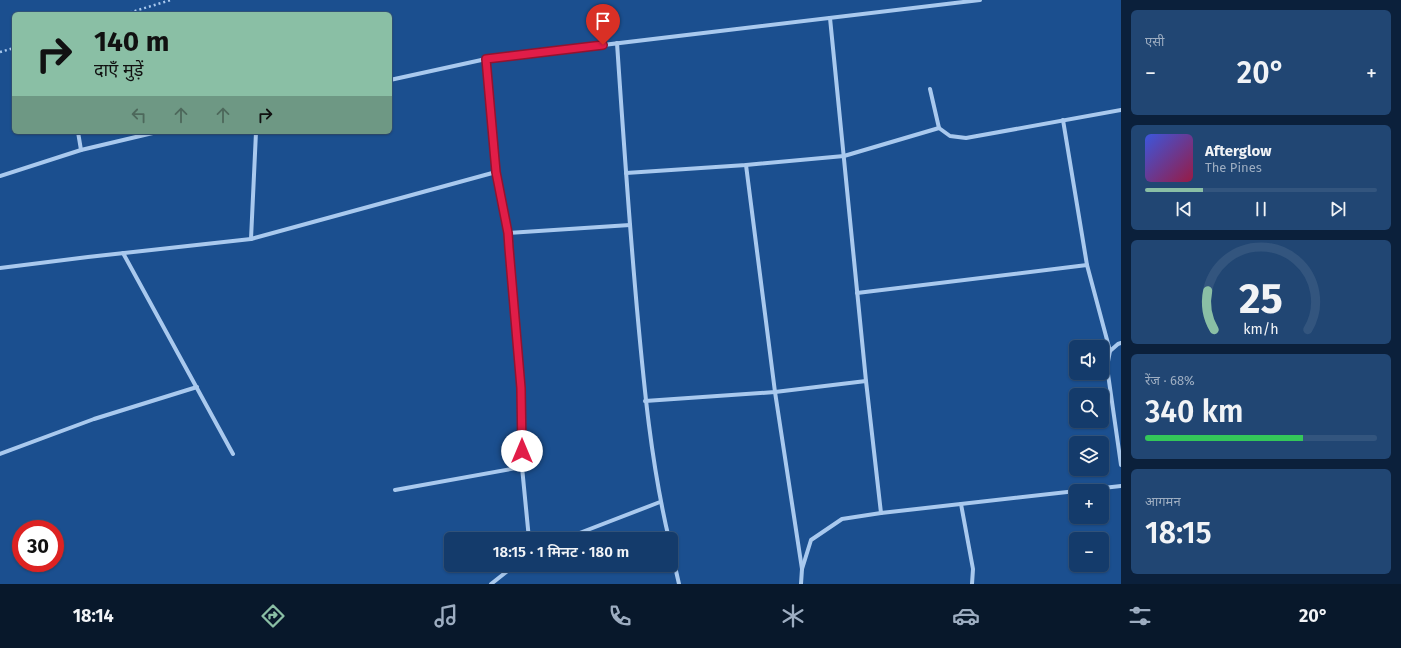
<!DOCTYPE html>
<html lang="hi">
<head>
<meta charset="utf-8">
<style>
  :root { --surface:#143b6b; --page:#214673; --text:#f1f3f6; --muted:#9dadc1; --line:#33557e; --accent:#8abfa5 }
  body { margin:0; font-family:"Fira Sans","Noto Sans Devanagari",sans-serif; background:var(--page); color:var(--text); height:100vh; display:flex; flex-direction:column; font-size:15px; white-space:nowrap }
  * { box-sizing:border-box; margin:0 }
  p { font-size:13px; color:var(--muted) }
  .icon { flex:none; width:22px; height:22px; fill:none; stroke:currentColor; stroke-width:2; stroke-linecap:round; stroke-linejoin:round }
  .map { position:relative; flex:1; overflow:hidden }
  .details { display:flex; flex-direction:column; gap:10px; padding:10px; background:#0b203b; width:280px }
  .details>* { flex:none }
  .guide { position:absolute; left:12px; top:12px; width:380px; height:122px; border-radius:6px; box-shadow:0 1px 3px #0004,0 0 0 1px var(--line); background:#8abfa5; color:#111; overflow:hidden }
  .tools { position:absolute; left:1069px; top:340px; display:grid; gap:8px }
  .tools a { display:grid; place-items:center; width:40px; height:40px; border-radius:6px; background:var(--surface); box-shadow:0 1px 3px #0004,0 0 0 1px var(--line); font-size:20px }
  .speed { position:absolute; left:12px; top:520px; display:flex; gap:8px; font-size:20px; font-weight:700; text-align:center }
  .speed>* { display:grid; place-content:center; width:52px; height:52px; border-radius:50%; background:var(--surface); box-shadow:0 1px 3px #0004,0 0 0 1px var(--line); line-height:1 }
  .speed .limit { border:6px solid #d22; background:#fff; color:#111 }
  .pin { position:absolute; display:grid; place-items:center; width:34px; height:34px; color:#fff; margin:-41px -17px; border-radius:50% 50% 50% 0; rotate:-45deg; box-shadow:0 0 4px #0007 }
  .pin .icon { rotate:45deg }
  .me { position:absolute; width:44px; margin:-22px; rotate:0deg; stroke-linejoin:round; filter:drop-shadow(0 0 3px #0008) }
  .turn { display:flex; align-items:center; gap:14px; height:84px; padding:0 16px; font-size:18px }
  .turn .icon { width:52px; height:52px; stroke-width:2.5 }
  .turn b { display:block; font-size:28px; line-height:34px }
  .lanes { display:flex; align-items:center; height:38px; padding:0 16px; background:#0003; justify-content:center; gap:20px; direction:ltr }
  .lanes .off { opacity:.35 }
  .big { font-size:30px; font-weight:600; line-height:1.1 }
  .details .card { flex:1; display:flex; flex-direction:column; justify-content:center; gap:6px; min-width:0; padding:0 14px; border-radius:6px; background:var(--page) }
  .details .dial { align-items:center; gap:0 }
  .dial svg { height:104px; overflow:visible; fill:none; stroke:var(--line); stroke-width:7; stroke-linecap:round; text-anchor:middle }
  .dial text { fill:var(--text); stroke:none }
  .song { display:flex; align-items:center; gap:12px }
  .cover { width:48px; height:48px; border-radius:6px; background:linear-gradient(135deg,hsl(230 70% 55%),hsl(340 70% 35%)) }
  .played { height:4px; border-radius:2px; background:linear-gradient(90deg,var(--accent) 25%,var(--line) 25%) }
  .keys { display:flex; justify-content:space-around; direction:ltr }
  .heat { display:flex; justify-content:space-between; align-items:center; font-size:22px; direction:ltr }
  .charge { height:6px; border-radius:3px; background:linear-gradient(90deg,#34c759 68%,var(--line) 0) }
  .trip { position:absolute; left:444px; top:532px; width:234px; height:40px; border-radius:6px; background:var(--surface); box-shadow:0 1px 3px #0004,0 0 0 1px var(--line); font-weight:600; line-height:40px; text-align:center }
  .tabs { display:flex; height:64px; justify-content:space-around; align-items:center; background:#08182b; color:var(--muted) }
  .tabs .icon { width:28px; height:28px }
  .tabs .on { color:var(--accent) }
  .tabs b { font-size:18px; color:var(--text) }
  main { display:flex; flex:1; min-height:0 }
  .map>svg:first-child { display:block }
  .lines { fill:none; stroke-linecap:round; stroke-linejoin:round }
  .path { stroke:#a9c9ee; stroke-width:2.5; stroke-dasharray:2 3; stroke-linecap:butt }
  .minor { stroke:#a9c9ee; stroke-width:4 }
  .route-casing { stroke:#92132f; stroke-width:10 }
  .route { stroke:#e11d48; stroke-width:7 }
</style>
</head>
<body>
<main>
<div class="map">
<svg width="1121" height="584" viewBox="0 0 1121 584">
  <rect width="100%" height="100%" fill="#1b4f8f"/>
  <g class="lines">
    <!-- path -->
    <g class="path">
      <polyline points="125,14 171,0"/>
      <polyline points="0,52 14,48"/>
    </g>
    <!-- minor -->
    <g class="minor">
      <polyline points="830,18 866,381 881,513"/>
      <path d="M617,43C623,132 629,220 637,309C644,386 651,463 669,539"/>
      <polyline points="486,59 496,172 508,233 521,388 522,467 529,539"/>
      <polyline points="390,80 486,59 980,0"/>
      <polyline points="930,89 939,128 950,136 966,138 1121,110"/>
      <polyline points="1063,120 1087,265 1110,351 1107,367 1121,465"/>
      <polyline points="78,132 81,150"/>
      <polyline points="746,165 775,392 802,569"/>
      <polyline points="626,173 746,165 844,156 939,128"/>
      <polyline points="0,176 81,150 157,132"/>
      <polyline points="508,233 630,225"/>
      <polyline points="251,239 256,132"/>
      <polyline points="123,253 233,454"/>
      <polyline points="0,268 88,257 251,239 496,172"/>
      <polyline points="857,293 1087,265"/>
      <polyline points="1110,351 1118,344 1121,343"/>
      <polyline points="645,401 775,392 866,381"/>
      <polyline points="0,454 94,419 197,387"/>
      <polyline points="395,490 522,467"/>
      <polyline points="961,504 973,569 972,584"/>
      <polyline points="564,539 660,502"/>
      <polyline points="671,549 679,584"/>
      <polyline points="491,584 515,565"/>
      <polyline points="801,584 802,569 811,540 842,519 881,513 1121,486"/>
    </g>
  </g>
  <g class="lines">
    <!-- route casing -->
    <g class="route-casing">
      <polyline id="route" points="522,451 521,388 509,248 508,233 496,172 486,59 603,45"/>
    </g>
    <!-- route -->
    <use href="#route" class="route"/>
  </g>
</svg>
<div class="tools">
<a><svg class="icon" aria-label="sound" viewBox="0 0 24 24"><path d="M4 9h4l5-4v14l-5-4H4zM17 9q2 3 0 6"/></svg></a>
<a><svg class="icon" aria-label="search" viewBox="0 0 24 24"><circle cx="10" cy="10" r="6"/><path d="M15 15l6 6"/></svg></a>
<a><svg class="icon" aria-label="layers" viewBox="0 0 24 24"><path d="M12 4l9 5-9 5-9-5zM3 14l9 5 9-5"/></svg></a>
<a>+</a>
<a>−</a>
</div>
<div class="speed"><div class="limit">30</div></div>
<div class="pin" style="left:603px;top:45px;background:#d93025"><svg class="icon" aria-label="arrive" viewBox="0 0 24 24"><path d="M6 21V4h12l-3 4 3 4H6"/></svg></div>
<svg class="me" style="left:522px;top:451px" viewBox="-20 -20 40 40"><circle r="19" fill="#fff"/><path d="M0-13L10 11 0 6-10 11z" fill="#e11d48"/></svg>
<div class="trip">18:15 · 1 मिनट · 180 m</div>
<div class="guide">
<div class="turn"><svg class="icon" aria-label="right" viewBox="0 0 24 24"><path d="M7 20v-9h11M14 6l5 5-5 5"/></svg><div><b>140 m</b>दाएँ मुड़ें</div></div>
<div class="lanes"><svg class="icon off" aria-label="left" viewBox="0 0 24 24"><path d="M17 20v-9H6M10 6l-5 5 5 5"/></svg><svg class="icon off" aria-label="ahead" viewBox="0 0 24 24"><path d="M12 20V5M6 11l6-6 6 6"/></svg><svg class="icon off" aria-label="ahead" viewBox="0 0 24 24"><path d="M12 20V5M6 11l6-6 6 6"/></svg><svg class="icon" aria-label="right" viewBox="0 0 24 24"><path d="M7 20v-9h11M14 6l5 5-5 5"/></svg></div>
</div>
</div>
<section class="details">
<div class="card"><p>एसी</p>
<div class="heat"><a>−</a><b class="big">20°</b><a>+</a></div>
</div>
<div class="card">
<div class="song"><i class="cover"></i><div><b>Afterglow</b><p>The Pines</p></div></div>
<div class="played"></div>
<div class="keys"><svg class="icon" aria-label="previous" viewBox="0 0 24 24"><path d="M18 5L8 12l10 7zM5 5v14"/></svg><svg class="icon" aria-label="pause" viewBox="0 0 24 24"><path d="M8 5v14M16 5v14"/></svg><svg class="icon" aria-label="next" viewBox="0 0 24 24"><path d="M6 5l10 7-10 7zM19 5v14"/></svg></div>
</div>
<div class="card dial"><svg viewBox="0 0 100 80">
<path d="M14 69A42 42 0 1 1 86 69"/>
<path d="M14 69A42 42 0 0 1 9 39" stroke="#8abfa5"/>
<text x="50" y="56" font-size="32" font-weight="700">25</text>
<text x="50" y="72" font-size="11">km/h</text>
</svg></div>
<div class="card"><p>रेंज · 68%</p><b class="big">340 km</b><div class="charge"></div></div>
<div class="card"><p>आगमन</p><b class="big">18:15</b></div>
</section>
</main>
<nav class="tabs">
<b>18:14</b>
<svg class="icon on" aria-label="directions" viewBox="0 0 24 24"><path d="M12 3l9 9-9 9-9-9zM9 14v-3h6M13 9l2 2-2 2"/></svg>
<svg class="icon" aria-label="music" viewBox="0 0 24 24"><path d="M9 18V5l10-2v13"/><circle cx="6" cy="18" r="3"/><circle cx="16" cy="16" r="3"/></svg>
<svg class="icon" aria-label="phone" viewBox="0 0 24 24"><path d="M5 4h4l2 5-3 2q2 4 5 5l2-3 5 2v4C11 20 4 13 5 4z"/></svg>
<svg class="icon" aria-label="climate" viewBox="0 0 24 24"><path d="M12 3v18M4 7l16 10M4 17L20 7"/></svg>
<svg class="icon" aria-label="car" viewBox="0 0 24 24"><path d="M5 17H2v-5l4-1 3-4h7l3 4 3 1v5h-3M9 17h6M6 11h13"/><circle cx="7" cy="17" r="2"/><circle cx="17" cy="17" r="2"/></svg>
<svg class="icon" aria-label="filters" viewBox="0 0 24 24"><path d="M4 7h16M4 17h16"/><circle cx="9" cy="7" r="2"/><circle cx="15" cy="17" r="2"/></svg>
<b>20°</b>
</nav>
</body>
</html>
